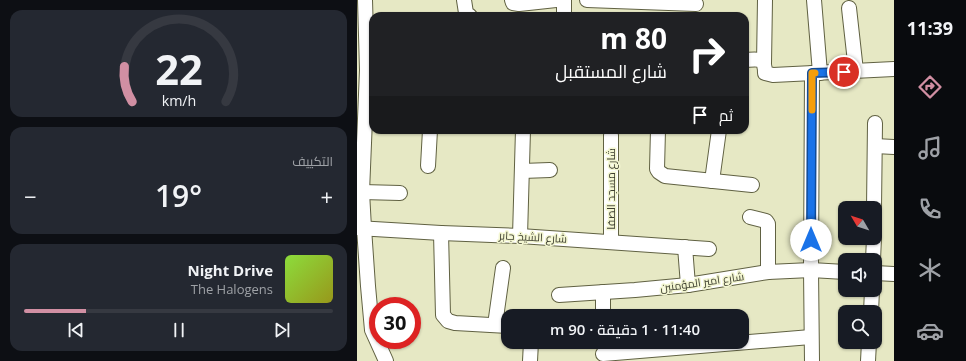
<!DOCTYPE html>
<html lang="ar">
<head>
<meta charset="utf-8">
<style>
  :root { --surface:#171b24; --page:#242831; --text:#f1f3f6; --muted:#9ea1a6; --line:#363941; --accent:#d18fa3 }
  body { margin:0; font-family:"Open Sans",Cairo,sans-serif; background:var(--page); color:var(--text); direction:rtl; height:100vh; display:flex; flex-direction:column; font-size:15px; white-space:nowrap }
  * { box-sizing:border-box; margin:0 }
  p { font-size:13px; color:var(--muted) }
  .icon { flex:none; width:22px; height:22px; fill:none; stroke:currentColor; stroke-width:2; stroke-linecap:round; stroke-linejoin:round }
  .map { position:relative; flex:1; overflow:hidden; direction:ltr }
  .details { display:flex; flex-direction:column; gap:10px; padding:10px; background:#0d0f14; width:357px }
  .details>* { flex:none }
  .top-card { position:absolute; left:12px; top:12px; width:380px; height:122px; border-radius:12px; box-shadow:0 1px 3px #0004; direction:rtl; background:#202124; color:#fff; overflow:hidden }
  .needle { width:26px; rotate:309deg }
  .buttons { position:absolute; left:481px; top:201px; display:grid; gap:8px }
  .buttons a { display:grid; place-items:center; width:44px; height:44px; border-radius:8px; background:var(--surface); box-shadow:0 1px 3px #0004; font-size:20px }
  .speed { position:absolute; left:12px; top:297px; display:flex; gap:8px; font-size:20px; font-weight:700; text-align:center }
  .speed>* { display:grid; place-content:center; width:52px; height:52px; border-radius:50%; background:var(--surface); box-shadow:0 1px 3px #0004; line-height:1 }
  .speed .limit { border:6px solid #d22; background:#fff; color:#111 }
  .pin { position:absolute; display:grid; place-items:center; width:34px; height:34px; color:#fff; margin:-17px; border:2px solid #fff; border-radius:50%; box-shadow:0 1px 4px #0007 }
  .me { position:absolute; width:44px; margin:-22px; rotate:0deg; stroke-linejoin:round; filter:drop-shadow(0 0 3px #0008) }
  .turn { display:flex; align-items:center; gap:14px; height:84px; padding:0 16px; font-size:18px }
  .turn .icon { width:52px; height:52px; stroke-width:2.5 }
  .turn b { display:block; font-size:28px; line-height:34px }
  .then { display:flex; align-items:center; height:38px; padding:0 16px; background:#0003; gap:8px; font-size:15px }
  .big { font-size:30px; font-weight:600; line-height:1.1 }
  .details .card { flex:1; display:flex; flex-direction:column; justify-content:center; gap:6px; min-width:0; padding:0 14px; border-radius:12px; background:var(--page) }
  .details .dial { align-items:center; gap:0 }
  .dial svg { height:104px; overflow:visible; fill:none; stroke:var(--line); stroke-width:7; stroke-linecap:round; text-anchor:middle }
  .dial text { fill:var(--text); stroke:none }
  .song { display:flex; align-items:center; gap:12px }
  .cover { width:48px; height:48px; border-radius:6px; background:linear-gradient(135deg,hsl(90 70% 55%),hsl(60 70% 35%)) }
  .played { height:4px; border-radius:2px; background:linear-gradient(90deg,var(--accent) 20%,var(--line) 20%) }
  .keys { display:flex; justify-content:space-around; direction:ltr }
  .heat { display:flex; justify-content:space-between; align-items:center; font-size:22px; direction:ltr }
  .trip { position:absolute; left:144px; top:309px; width:248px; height:40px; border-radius:12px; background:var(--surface); box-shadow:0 1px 3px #0004; font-weight:600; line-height:40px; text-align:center; direction:rtl }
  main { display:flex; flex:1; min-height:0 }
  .tab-bar { display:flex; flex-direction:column; width:72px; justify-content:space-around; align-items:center; background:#090b0e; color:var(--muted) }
  .tab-bar .icon { width:28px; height:28px }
  .tab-bar .selected { color:var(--accent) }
  .tab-bar b { font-size:18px; color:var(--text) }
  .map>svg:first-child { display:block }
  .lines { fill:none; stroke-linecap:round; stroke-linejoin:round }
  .street-casing { stroke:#606142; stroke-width:16 }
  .street { stroke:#fff; stroke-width:14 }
  .route-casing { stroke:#114b97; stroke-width:10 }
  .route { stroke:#1a73e8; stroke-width:7 }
  .slow { stroke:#f59e0b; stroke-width:7 }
  .labels { text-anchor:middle; stroke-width:3; stroke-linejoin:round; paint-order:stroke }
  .street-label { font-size:11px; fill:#3d3e2f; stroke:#f3f6d1 }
</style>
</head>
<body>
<main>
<nav class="tab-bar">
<b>11:39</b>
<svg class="icon selected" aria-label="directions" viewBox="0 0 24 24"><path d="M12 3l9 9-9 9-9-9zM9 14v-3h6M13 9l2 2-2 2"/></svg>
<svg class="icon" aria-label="music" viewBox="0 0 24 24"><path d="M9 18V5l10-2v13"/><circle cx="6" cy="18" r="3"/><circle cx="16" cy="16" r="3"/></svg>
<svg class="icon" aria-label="phone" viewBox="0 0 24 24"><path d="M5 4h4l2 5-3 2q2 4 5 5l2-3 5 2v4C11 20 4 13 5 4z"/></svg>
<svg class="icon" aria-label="climate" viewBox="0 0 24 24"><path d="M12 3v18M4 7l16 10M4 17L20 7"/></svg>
<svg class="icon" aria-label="car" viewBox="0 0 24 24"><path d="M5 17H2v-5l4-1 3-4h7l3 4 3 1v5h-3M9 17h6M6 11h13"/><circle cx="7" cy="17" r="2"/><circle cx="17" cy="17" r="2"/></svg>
</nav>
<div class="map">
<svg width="537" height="361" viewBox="0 0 537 361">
  <rect width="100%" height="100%" fill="#e6e8c4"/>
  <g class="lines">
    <!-- street casing -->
    <g class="street-casing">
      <g id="street">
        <polyline points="8,0 10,70 5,192 7,228 11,286 15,330 29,361"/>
        <polyline points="107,0 109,13 113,16"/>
        <polyline points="155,0 156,3 162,4 199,0"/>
        <polyline points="230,0 339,4"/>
        <polyline points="457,0 463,73"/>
        <polyline points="492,8 499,71"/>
        <polyline points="207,16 207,0"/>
        <path d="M388,60C394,60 406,57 407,65C408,68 408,70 408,73L416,75L537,69"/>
        <polyline points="407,63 408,0"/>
        <polyline points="301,130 300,169 302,172 308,176 395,185"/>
        <polyline points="518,146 537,147"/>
        <polyline points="71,166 73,130"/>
        <polyline points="165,171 193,170"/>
        <polyline points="355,181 362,130"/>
        <polyline points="5,192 43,193"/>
        <polyline points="517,208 518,123"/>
        <polyline points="393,217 409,221 411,224 411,272"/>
        <polyline points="0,228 84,233 163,236 352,249"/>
        <polyline points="84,233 86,315 91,321 98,323 151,326"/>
        <polyline points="163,236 166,130"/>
        <polyline points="254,242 254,135"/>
        <polyline points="328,247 331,285"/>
        <polyline points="516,260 517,238"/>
        <polyline points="518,273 537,274"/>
        <polyline points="246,292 246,316"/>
        <polyline points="202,295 278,290 331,285 411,272 454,270 488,272"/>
        <polyline points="514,312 515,290"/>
        <polyline points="138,325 146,268"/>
        <polyline points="246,354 454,337"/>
        <polyline points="173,361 174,342"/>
        <polyline points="455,361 454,270 455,73"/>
        <polyline points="511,361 512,342"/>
      </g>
    </g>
    <!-- street -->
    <use href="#street" class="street"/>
  </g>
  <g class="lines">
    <!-- route casing -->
    <g class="route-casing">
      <polyline id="route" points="454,240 455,73 487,72"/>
    </g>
    <!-- route -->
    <use href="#route" class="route"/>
    <!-- slow -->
    <polyline class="slow" points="455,110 455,73 458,73"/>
  </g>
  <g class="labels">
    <!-- street labels -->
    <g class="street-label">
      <text transform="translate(254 189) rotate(-90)" y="4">شارع مسجد الصفا</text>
      <text transform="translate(176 237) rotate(3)" y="4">شارع الشيخ جابر</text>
      <text transform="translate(345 282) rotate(-8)" y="4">شارع امير المؤمنين</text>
    </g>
  </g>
</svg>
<div class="buttons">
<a><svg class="needle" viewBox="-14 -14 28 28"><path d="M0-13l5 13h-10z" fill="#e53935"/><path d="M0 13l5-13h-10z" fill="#9ea1a6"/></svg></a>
<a><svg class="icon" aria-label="sound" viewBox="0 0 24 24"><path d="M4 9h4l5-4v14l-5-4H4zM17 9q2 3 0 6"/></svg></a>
<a><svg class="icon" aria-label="search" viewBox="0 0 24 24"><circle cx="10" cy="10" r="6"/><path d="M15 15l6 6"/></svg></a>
</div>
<div class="speed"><div class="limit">30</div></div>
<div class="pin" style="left:487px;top:72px;background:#d93025"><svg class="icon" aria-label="arrive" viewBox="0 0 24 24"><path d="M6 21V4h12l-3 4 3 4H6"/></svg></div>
<svg class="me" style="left:454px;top:240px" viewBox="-20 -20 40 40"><circle r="19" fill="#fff"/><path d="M0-13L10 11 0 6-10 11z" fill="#1a73e8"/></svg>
<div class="trip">11:40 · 1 دقيقة · 90 m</div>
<div class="top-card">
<div class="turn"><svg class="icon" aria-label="right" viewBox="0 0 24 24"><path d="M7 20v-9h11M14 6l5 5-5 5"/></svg><div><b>80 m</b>شارع المستقبل</div></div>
<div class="then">ثم<svg class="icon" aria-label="arrive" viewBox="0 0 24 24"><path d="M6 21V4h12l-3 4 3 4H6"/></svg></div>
</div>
</div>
<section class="details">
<div class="card dial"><svg viewBox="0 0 100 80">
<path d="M14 69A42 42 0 1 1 86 69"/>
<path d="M14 69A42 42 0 0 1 8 42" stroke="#d18fa3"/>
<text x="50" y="56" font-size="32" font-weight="700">22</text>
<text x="50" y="72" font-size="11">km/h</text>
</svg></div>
<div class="card"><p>التكييف</p>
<div class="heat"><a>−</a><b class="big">19°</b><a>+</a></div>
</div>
<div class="card">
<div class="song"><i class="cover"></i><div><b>Night Drive</b><p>The Halogens</p></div></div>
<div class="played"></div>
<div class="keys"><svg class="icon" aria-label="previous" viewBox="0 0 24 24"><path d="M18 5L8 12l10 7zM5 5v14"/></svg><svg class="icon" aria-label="pause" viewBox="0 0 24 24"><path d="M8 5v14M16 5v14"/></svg><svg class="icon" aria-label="next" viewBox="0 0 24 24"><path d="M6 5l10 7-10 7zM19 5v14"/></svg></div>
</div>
</section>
</main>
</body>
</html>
